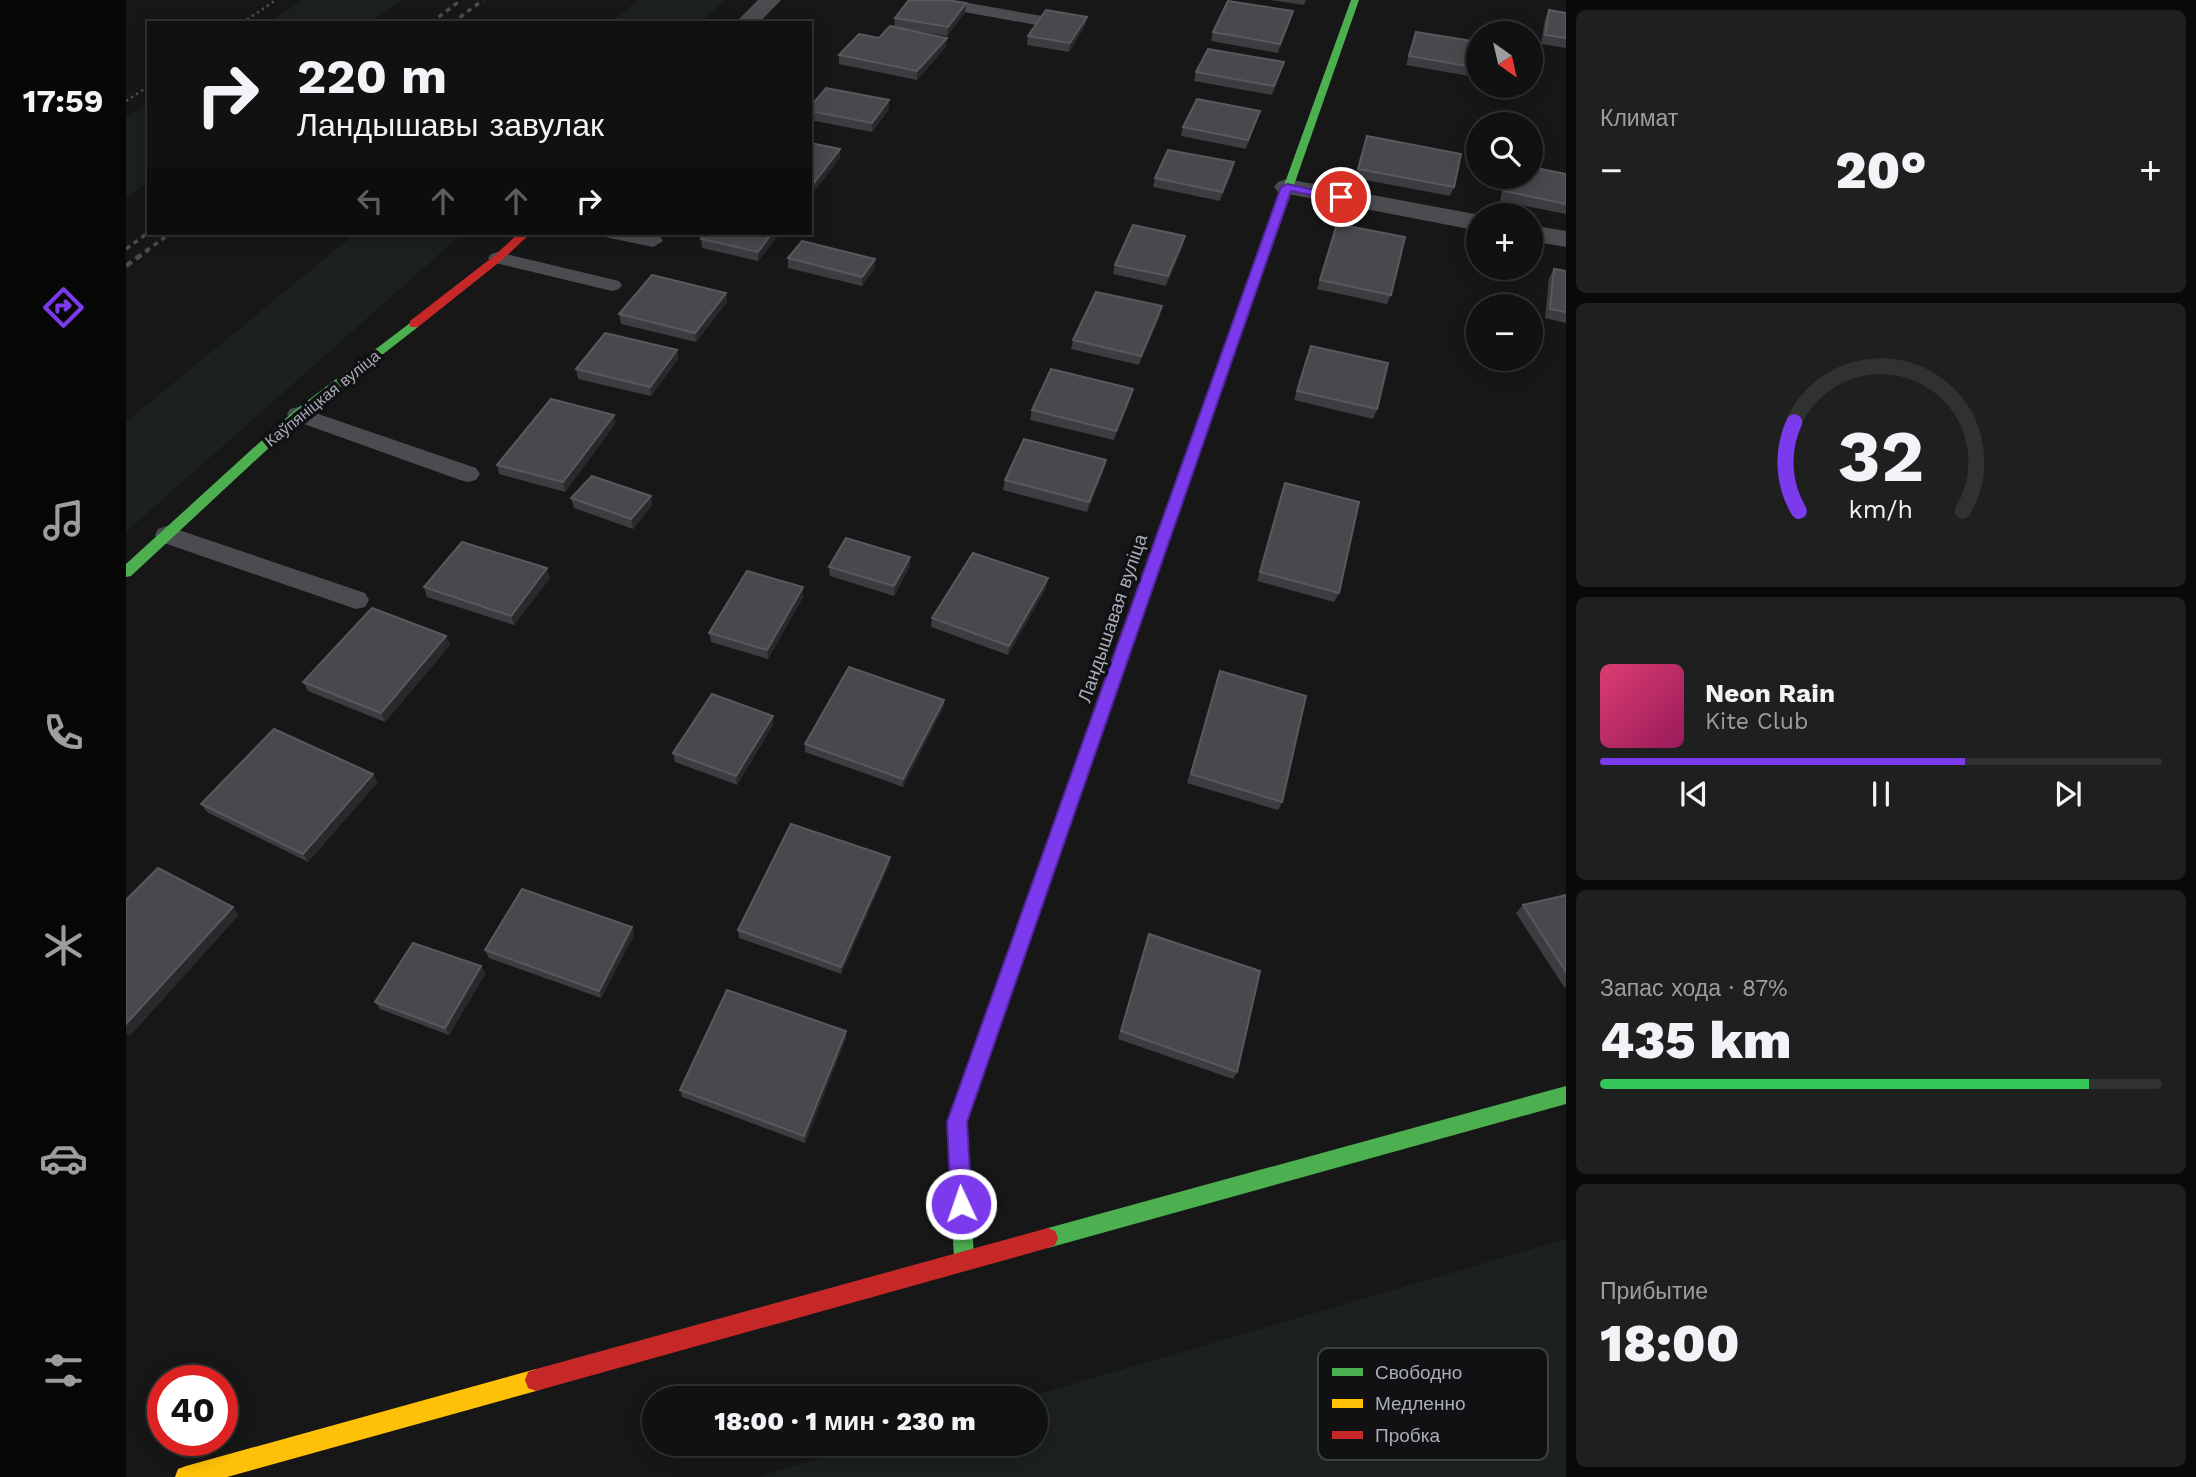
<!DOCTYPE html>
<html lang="ru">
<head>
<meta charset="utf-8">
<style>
  :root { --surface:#111; --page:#1e1f1f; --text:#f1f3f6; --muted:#9c9d9f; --line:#303131; --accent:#7c3aed }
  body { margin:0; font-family:"Work Sans",sans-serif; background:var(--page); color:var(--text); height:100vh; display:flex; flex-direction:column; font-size:26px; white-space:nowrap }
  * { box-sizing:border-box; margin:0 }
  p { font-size:23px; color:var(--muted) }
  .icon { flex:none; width:38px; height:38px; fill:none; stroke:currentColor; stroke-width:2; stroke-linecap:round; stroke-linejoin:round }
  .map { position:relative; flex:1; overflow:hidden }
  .sheet { display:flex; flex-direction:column; gap:10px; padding:10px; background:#090909; width:630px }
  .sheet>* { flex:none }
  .hud { position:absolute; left:21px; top:21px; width:665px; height:214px; border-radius:0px; box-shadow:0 4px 18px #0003,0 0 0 2px var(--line); background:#111; color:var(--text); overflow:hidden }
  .needle { width:46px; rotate:146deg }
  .fabs { position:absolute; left:1340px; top:21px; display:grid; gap:14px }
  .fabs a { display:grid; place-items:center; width:77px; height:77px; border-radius:50%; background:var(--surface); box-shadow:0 4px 18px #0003,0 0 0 2px var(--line); font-size:35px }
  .speed { position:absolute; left:21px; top:1365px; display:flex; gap:14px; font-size:35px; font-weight:700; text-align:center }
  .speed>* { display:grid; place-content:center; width:91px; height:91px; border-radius:50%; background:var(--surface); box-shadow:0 4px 18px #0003,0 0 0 2px var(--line); line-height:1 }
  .speed .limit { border:10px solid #d22; background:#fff; color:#111 }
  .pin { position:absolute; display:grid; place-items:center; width:60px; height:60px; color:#fff; margin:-30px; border:4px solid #fff; border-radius:50%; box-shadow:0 2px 7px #0007 }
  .me { position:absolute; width:77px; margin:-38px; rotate:357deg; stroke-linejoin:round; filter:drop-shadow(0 0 5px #0008) }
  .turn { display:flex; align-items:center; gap:24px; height:147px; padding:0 35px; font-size:32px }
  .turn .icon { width:91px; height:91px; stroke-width:2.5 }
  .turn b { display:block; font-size:49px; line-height:60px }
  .lanes { display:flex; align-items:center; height:66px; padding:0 35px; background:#0003; justify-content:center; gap:35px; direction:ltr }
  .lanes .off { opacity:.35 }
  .big { font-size:52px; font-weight:800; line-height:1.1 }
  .sheet .tile { flex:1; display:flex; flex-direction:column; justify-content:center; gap:10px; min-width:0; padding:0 24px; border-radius:10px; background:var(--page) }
  .sheet .dial { align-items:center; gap:0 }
  .dial svg { height:182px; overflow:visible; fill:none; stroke:var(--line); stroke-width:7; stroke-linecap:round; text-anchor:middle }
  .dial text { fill:var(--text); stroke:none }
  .song { display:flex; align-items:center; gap:21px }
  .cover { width:84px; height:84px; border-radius:10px; background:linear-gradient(135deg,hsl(340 70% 55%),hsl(330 70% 35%)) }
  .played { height:7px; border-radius:4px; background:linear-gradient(90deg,var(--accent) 65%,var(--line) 65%) }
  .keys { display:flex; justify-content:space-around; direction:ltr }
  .heat { display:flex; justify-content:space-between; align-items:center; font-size:38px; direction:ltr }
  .charge { height:10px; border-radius:5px; background:linear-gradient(90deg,#34c759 87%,var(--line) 0) }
  .trip { position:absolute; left:516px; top:1386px; width:406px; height:70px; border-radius:35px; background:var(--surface); box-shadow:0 4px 18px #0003,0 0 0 2px var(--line); font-weight:800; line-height:70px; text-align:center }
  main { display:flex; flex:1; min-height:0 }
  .tabs { display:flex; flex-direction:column; width:126px; justify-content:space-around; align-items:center; background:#070707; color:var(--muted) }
  .tabs .icon { width:49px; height:49px }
  .tabs .active { color:var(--accent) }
  .tabs b { font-size:32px; color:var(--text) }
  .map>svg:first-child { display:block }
  .green { fill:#1b211c }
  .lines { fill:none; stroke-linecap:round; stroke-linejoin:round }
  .path { stroke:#4d4e52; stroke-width:2.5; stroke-dasharray:2.5 3.5; stroke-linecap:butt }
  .lane { fill:#4b4c50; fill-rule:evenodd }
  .street { fill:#4b4c50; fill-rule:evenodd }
  .fast { fill:#4caf50; fill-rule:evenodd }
  .slow { fill:#ffc107; fill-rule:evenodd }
  .jam { fill:#c62828; fill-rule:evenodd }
  .rail-far1 { stroke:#4b4c4f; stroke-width:3.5; stroke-dasharray:5 4.5; stroke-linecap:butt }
  .rail { stroke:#4b4c4f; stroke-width:4.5; stroke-dasharray:7 5; stroke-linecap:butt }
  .wall { fill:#3c3d40 }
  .shaded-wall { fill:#28292a }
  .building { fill:#48494d; stroke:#57595e; stroke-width:2 }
  .route { fill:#7c3aed; stroke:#51269a; stroke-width:2 }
  .labels { text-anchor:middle; stroke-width:7; stroke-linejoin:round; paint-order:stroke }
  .far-street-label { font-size:16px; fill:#a8adb8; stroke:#111113 }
  .street-label { font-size:19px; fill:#a8adb8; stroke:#111113 }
  .key { fill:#111113; stroke:#3e4045; stroke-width:2 }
  .key-label { font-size:19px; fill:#a8adb8 }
</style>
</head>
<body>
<main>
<nav class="tabs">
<b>17:59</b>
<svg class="icon active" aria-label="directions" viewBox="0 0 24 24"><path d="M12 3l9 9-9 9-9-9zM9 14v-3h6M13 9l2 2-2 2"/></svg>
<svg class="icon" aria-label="music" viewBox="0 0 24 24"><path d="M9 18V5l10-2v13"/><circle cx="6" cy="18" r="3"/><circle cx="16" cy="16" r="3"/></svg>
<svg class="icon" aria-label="phone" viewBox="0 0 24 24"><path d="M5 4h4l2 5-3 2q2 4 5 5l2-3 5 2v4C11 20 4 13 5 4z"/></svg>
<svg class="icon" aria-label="climate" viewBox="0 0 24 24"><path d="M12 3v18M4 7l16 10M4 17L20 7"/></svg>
<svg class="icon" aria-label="car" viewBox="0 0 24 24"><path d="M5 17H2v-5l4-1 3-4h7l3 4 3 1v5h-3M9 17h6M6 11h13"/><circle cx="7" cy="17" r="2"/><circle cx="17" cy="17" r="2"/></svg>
<svg class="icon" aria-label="filters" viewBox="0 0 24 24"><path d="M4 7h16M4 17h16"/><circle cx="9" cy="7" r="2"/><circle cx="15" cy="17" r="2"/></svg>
</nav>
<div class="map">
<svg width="1440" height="1477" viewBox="0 0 1440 1477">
  <rect width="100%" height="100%" fill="#171717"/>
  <!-- green -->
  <g class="green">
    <polygon points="176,0 275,0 243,23 142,23"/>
    <polygon points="512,0 599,0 574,23 484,23"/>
    <polygon points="23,103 23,181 0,198 0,118"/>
    <polygon points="230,233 337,233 0,532 0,422"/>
    <polygon points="1440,1239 1440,1477 631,1477 744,1444 910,1444 910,1398 899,1398"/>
  </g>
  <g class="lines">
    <!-- path -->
    <g class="path">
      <polyline points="116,23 150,0"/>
      <polyline points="0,101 23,86"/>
    </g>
    <!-- lane -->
    <g class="lane">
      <polygon points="792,0 826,0 916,16 924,21 916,26 800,5"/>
      <polygon points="476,233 515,233 534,237 537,241 527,247 479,237"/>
      <polygon points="372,252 493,281 496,285 493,289 486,291 365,262 362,258 365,254"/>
      <polygon points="172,407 350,468 354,474 350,480 342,482 334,480 164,419 161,414 164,409"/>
      <polygon points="41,526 239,593 243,600 239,607 230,609 32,541 29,535 32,529"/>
    </g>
    <!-- street -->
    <g class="street">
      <polygon points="632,0 655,0 633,23 609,23"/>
      <polygon points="1161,179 1354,215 1353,231 1152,192 1148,187 1152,182"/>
      <polygon points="1405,225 1440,231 1440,247 1405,241"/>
    </g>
    <!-- fast -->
    <g class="fast">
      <polygon points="1225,0 1233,0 1031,575 1029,579 1019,579 1017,575"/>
      <polygon points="288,320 292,321 292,327 176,417 5,576 0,577 0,564 168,411"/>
      <polygon points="886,957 892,959 895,965 841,1122 848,1259 845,1266 838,1269 831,1266 828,1259 821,1122 877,965 880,959"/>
      <polygon points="1440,1086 1440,1104 922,1248 915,1245 912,1238 915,1231 922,1228"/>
    </g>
    <!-- slow -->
    <polygon class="slow" points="410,1369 418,1372 421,1380 418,1388 410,1391 101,1477 49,1477 52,1469 60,1466"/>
    <!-- jam -->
    <g class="jam">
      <polygon points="393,233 405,233 376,260 292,327 284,327 284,321 368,256"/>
      <polygon points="1024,570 1031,575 895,965 892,971 886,973 880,971 877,965 1017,575"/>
      <polygon points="922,1228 929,1231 932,1238 929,1245 922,1248 410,1391 402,1388 399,1380 402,1372 410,1369"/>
    </g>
    <!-- rail-far1 -->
    <g class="rail-far1">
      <polyline points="305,23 335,0"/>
      <polyline points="326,23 357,0"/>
      <polyline points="0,249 23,232"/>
      <polyline points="20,251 45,233"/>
    </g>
    <!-- rail -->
    <polyline class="rail" points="0,266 22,250"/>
  </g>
  <!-- wall -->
  <g class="wall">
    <polygon points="1144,0 1180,0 1178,5"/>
    <polygon points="1423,10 1440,13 1440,48 1415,44 1419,19"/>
    <polygon points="1167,11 1152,53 1085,41 1087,32"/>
    <polygon points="839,12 821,36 768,27 769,18"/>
    <polygon points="961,17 959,26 943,52 901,45 902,36"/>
    <polygon points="1290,32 1353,42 1353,69 1349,77 1280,65"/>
    <polygon points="753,38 821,38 820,47 791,80 713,64 713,55"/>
    <polygon points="1158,62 1146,95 1068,81 1070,72"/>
    <polygon points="684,107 763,109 746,132 684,120"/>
    <polygon points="1134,111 1120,149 1055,136 1057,127"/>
    <polygon points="1241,136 1328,187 1324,196 1229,178"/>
    <polygon points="1108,162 1106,172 1094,201 1027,187 1029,178"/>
    <polygon points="1440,174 1440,214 1374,201 1379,177 1405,177"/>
    <polygon points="1211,224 1265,295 1261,304 1191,289"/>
    <polygon points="580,233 654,233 632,261 576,248 575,239"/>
    <polygon points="1057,246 1040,286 987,274 989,265"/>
    <polygon points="662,258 749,268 736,286 662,268"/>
    <polygon points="1428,269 1440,271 1440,323 1419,318 1423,278"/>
    <polygon points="600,293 601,302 570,342 495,324 493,314"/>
    <polygon points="1034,316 1013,365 945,349 947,340"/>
    <polygon points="551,350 552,359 525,396 452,379 450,369"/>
    <polygon points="1181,355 1251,409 1247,419 1168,400"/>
    <polygon points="1007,389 1005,398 988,440 904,420 906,410"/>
    <polygon points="488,415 489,424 439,492 373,474 371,465"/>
    <polygon points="980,460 978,470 961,512 877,490 879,480"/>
    <polygon points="1159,483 1213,593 1208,602 1131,581"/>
    <polygon points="525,496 526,505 507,529 448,508 445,498"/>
    <polygon points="784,557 784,566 768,596 704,576 703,567"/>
    <polygon points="424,578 388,625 301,597 298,587"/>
    <polygon points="920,588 882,655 805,627 806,618"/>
    <polygon points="677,597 642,659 585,642 583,633"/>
    <polygon points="324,645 259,722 182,691 177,682"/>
    <polygon points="1094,671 1156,802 1152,810 1061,783"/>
    <polygon points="818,700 817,708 777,787 679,752 679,744"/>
    <polygon points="647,725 611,785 549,762 547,753"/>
    <polygon points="247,774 251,783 182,862 81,812 75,804"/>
    <polygon points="763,865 715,974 613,938 612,930"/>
    <polygon points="1440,895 1440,987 1438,987 1390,913 1397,905"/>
    <polygon points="506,927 508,935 475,998 363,958 359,950"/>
    <polygon points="1023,934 1111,1072 1107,1079 992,1039"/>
    <polygon points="355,966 359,974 323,1035 254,1009 249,1002"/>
    <polygon points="720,1038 679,1143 556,1097 554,1090"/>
  </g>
  <!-- shaded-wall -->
  <g class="shaded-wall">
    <polygon points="840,3 839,12 821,36 822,27"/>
    <polygon points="1167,11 1165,20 1152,53 1154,44"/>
    <polygon points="961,17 959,26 943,52 944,43"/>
    <polygon points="821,38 820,47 791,80 791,71"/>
    <polygon points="763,100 763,109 746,132 746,123"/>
    <polygon points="1134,111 1131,120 1120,149 1122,140"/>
    <polygon points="714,149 714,158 684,197 684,188"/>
    <polygon points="1108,162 1106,172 1094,201 1096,192"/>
    <polygon points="646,233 654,233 632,261 632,252"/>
    <polygon points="1059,236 1057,246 1040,286 1042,276"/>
    <polygon points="749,259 749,268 736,286 736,277"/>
    <polygon points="600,293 601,302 570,342 569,333"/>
    <polygon points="1036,306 1034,316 1013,365 1015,356"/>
    <polygon points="551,350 552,359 525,396 524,387"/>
    <polygon points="1007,389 1005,398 988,440 990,431"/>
    <polygon points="488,415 489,424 439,492 437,482"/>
    <polygon points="980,460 978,470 961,512 963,502"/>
    <polygon points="525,496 526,505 507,529 505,519"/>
    <polygon points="784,557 784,566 768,596 768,586"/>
    <polygon points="421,568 424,578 388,625 385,616"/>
    <polygon points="922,578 920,588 882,655 883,646"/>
    <polygon points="677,587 677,597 642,659 641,650"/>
    <polygon points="320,636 324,645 259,722 255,713"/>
    <polygon points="818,700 817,708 777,787 777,779"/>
    <polygon points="647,716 647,725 611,785 610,776"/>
    <polygon points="247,774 251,783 182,862 177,854"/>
    <polygon points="764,857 763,865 715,974 715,967"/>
    <polygon points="107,907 113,915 4,1036 0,1033 0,1024"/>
    <polygon points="506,927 508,935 475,998 473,991"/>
    <polygon points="355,966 359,974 323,1035 319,1028"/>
    <polygon points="720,1031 720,1038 679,1143 678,1136"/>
  </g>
  <!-- building -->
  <g class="building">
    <polygon points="783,0 821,0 840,3 822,27 769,18"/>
    <polygon points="1102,1 1167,11 1154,44 1087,32"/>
    <polygon points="920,10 961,17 944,43 902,36"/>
    <polygon points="1423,10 1440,13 1440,38 1419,35"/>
    <polygon points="764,26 821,38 791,71 713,55 733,34 753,38"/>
    <polygon points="1290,32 1353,42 1353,68 1283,56"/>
    <polygon points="1082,49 1158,62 1148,86 1070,72"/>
    <polygon points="700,88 763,100 746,123 684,111 684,107"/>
    <polygon points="1071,99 1134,111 1122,140 1057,127"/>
    <polygon points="1241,136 1335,154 1328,187 1232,169"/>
    <polygon points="684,143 714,149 684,188"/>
    <polygon points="1042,150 1108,162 1096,192 1029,178"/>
    <polygon points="1405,167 1440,174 1440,204 1378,191 1381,177 1405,177"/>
    <polygon points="1211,224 1279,237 1265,295 1194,280"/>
    <polygon points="1007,225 1059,236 1042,276 989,265"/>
    <polygon points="580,233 646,233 632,252 575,239"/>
    <polygon points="676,241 749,259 736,277 662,258"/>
    <polygon points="1428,269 1440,271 1440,312 1424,309"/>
    <polygon points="526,275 600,293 569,333 493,314"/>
    <polygon points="970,292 1036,306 1015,356 947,340"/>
    <polygon points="479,333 551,350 524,387 450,369"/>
    <polygon points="1185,346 1262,363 1251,409 1171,391"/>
    <polygon points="925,369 1007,389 990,431 906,410"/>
    <polygon points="425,399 488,415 437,482 371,465"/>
    <polygon points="898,439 980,460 963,502 879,480"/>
    <polygon points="466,476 525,496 505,519 445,498"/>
    <polygon points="1159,483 1233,502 1213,593 1134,572"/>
    <polygon points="720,538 784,557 768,586 703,567"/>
    <polygon points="336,542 421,568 385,616 298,587"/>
    <polygon points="847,553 922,578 883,646 806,618"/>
    <polygon points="621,571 677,587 641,650 583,633"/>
    <polygon points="246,608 320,636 255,713 177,682"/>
    <polygon points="723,667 818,700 777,779 679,744"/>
    <polygon points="1094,671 1180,696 1156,802 1065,774"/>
    <polygon points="586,694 647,716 610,776 547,753"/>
    <polygon points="148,729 247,774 177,854 75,804"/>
    <polygon points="665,824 764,857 715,967 612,930"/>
    <polygon points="32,868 107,907 0,1024 0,900"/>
    <polygon points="396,889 506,927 473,991 359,950"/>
    <polygon points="1440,895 1440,972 1397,905"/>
    <polygon points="1023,934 1134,971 1111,1072 995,1031"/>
    <polygon points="287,943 355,966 319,1028 249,1002"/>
    <polygon points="601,990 720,1031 678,1136 554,1090"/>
  </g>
  <!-- route -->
  <polygon class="route" points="1161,184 1221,197 1215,201 1165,191 841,1122 846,1204 843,1212 835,1215 828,1212 825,1204 821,1122 1155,187"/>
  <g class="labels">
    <!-- far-street labels -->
    <g class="far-street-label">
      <text transform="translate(196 398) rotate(-39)" y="6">Каўпяніцкая вуліца</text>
    </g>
    <!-- street labels -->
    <g class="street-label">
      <text transform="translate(986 618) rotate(-71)" y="7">Ландышавая вуліца</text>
    </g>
  </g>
  <!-- legend -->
  <rect x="1192" y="1348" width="230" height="112" rx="10" class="key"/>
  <rect x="1206" y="1368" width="31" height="8" fill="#4caf50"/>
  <rect x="1206" y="1399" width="31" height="9" fill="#ffc107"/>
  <rect x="1206" y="1431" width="31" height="8" fill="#c62828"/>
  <g class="key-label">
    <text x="1249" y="1379">Свободно</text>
    <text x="1249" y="1410">Медленно</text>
    <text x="1249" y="1442">Пробка</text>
  </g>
</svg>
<div class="fabs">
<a><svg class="needle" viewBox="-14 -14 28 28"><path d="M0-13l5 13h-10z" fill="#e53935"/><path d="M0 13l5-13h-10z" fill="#9c9d9f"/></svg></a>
<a><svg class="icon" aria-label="search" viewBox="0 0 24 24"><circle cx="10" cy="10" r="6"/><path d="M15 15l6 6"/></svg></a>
<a>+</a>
<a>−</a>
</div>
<div class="speed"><div class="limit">40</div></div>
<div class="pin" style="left:1215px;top:197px;background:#d93025"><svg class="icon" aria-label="arrive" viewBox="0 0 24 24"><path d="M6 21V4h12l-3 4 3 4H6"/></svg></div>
<svg class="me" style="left:835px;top:1204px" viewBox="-20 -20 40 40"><circle r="17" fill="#7c3aed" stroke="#fff" stroke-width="3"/><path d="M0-11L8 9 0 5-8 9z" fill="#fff"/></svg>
<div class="trip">18:00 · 1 мин · 230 m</div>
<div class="hud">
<div class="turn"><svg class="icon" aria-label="right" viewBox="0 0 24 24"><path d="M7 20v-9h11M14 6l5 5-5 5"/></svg><div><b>220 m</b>Ландышавы завулак</div></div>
<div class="lanes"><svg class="icon off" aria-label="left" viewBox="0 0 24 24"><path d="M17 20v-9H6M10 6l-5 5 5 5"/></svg><svg class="icon off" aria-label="ahead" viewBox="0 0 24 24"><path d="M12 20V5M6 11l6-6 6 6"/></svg><svg class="icon off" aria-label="ahead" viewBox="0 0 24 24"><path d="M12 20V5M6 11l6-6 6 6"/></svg><svg class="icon" aria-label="right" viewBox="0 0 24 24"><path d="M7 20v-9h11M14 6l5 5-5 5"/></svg></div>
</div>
</div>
<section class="sheet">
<div class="tile"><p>Климат</p>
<div class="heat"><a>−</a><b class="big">20°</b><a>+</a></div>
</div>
<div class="tile dial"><svg viewBox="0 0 100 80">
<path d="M14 69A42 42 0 1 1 86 69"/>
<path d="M14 69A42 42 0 0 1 12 30" stroke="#7c3aed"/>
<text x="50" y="56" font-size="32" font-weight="700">32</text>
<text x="50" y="72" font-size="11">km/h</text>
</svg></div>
<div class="tile">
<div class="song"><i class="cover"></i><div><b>Neon Rain</b><p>Kite Club</p></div></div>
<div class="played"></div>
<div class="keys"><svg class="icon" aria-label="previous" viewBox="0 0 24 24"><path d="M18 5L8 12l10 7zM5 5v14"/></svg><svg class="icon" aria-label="pause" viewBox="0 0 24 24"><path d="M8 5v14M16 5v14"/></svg><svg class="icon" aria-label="next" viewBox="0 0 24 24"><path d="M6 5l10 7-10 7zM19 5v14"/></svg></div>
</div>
<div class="tile"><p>Запас хода · 87%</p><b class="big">435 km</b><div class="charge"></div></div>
<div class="tile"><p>Прибытие</p><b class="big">18:00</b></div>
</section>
</main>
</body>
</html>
